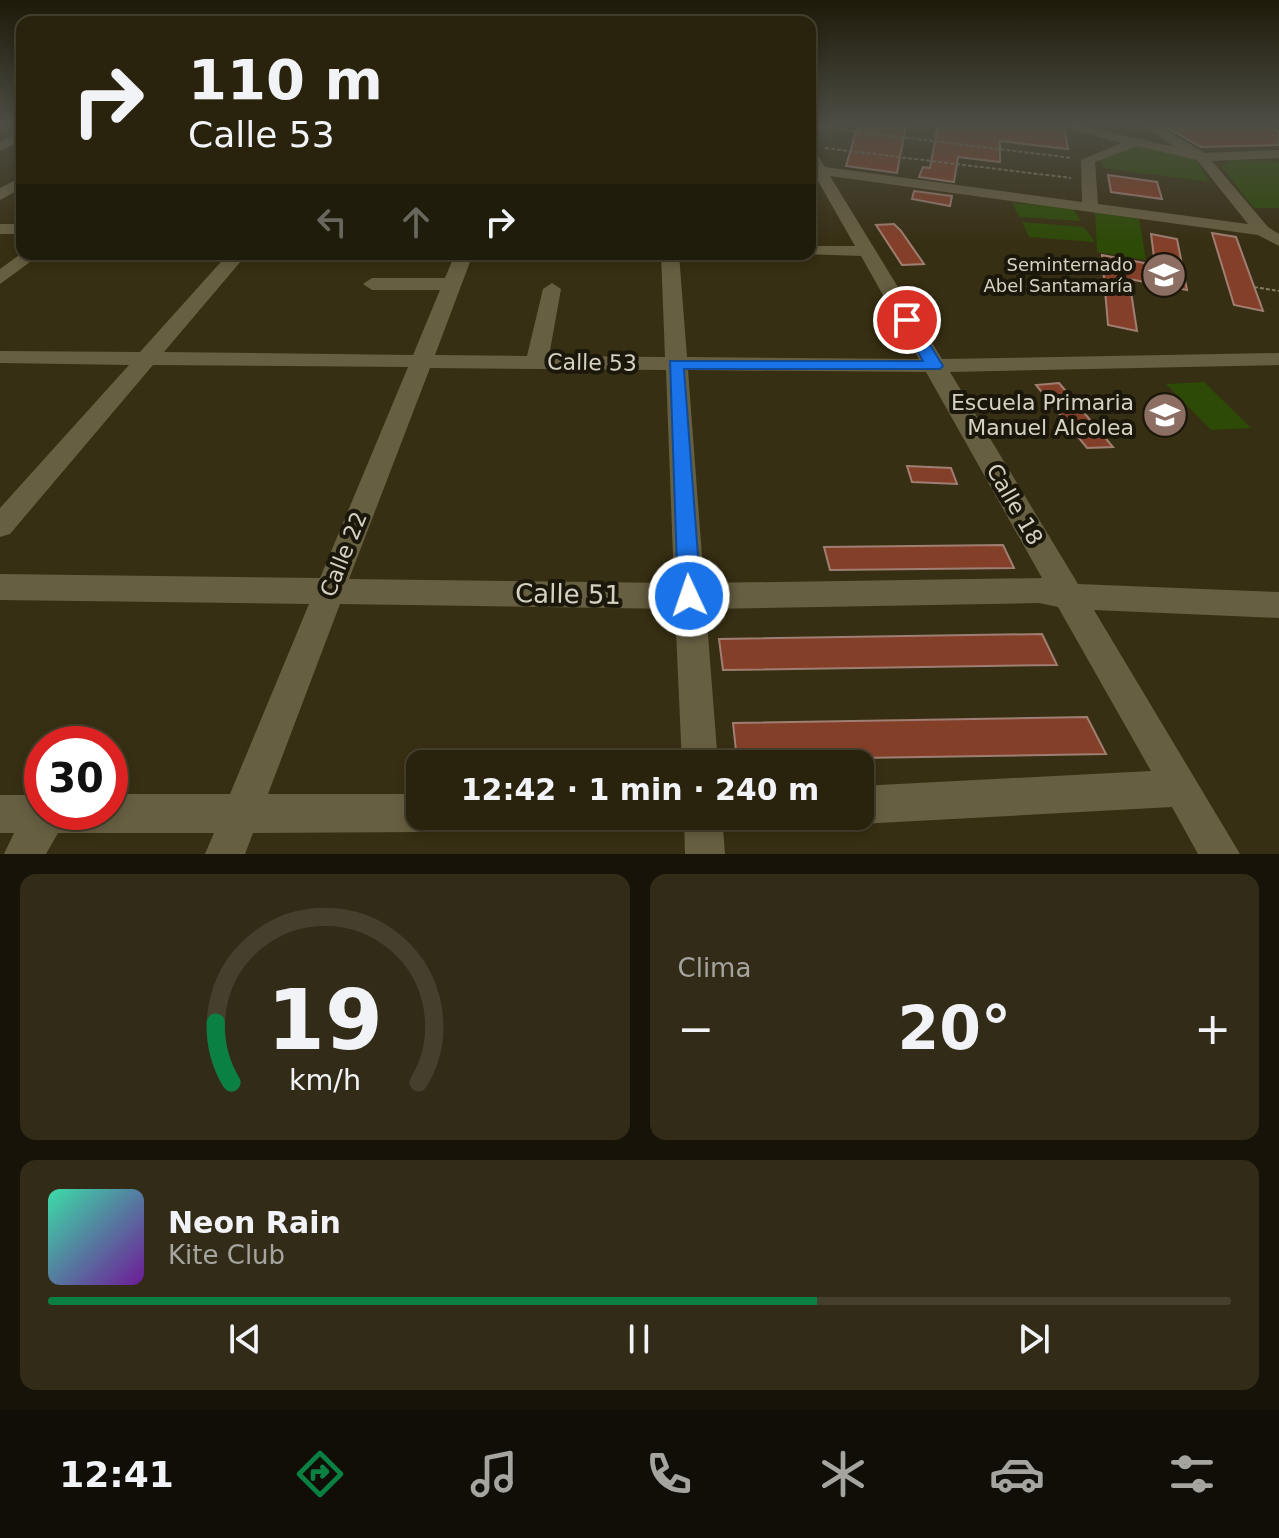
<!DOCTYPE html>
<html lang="es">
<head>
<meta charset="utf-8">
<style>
  :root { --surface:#29230e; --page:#312b17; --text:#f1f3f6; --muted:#a5a49e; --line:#45402e; --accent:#0b8043 }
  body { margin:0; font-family:"DejaVu Sans",sans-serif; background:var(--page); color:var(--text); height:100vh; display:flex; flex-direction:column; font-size:30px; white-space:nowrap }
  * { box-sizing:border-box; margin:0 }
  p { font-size:26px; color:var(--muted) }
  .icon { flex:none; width:44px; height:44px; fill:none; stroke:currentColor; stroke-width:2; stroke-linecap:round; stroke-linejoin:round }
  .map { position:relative; height:854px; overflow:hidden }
  .side { display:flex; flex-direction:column; gap:20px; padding:20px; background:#171308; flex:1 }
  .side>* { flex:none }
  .hud { position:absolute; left:16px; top:16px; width:800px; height:244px; border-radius:16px; box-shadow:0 4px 12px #0003,0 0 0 2px var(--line); background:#29230e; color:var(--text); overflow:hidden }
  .speed { position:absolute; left:24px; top:726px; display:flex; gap:16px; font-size:40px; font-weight:700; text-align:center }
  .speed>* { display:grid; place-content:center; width:104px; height:104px; border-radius:50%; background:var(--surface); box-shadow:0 4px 12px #0003,0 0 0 2px var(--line); line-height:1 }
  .speed .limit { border:12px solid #d22; background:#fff; color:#111 }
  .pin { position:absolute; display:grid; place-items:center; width:68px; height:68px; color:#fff; margin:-34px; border:4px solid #fff; border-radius:50%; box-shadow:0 2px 8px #0007 }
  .me { position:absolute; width:88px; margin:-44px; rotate:357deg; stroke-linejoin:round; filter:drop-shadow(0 0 6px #0008) }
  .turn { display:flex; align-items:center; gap:28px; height:168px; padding:0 40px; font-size:36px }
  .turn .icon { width:104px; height:104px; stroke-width:2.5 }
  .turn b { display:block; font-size:56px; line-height:68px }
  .lanes { display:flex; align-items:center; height:76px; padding:0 40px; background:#0003; justify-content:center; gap:40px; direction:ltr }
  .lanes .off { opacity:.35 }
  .big { font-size:60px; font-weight:800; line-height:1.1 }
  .side .card { flex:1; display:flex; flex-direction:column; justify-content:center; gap:12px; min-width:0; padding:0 28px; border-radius:16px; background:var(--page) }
  .side .dial { align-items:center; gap:0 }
  .dial svg { height:208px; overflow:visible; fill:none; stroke:var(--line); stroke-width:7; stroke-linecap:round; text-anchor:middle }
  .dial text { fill:var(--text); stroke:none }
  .song { display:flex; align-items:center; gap:24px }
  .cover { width:96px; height:96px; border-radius:12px; background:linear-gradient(135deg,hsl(160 70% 55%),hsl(280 70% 35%)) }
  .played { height:8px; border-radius:4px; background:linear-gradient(90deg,var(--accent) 65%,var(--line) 65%) }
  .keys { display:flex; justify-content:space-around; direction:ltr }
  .heat { display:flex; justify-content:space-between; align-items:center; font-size:44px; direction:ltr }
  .side .tiles { flex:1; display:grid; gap:20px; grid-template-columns:1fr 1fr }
  .card:last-child { grid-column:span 2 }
  .trip { position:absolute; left:406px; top:750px; width:468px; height:80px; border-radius:16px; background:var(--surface); box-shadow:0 4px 12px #0003,0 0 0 2px var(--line); font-weight:800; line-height:80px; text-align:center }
  .menu { display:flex; height:128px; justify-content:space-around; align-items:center; background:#100e06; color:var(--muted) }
  .menu .icon { width:56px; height:56px }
  .menu .on { color:var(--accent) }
  .menu b { font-size:36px; color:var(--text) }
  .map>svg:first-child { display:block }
  .green { fill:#2d4a07 }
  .building { fill:#843f29; stroke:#9f7e73; stroke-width:2 }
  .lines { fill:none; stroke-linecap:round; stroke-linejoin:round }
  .path { stroke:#837c66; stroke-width:2; stroke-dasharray:4 2; stroke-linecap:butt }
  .minor { fill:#675f42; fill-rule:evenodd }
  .route { fill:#1a73e8; stroke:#114b97; stroke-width:2 }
  .labels { text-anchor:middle; stroke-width:8; stroke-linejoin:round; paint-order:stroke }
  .far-poi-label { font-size:18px; fill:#d6d1c2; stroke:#1b170b; text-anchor:end }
  .street-label { font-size:22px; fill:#d6d1c2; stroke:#1b170b }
  .poi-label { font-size:22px; fill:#d6d1c2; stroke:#1b170b; text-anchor:end }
  .near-street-label { font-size:26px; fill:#d6d1c2; stroke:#1b170b }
</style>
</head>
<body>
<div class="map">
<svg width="1279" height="854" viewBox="0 0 1279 854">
  <rect width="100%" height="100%" fill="#372f13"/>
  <!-- green -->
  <g class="green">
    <polygon points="1142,145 1195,157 1209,182 1103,168 1100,158"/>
    <polygon points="1232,160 1279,161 1279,208 1254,208 1221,166"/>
    <polygon points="1012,203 1072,207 1081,221 1019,217"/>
    <polygon points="1095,212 1139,219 1146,260 1097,252"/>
    <polygon points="1022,222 1084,227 1095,242 1029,237"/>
    <polygon points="1204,382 1251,428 1211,430 1166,384"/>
  </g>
  <!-- building -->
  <g class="building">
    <polygon points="858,125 906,125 897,173 846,166"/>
    <polygon points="938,125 1053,125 1065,131 1068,149 1000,141 1000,162 958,157 954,182 919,177 923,167 930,168"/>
    <polygon points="1162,125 1264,125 1279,132 1279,145 1201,147"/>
    <polygon points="1108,175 1157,182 1162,199 1111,192"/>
    <polygon points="914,191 952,196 950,206 912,199"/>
    <polygon points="894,224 901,231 924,264 902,265 876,225"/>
    <polygon points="1212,233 1236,237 1263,311 1234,305"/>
    <polygon points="1151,234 1177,239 1187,290 1129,279 1137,331 1108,325 1102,255 1155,265"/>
    <polygon points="1059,383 1113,447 1087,448 1036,385"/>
    <polygon points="907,466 951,468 957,484 912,482"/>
    <polygon points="1003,545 1014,568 830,570 824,547"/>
    <polygon points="1042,634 1057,665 723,670 719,639"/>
    <polygon points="1087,717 1106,754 737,760 733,723"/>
  </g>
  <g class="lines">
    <!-- path -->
    <g class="path">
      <polyline points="810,126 1072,158"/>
      <polyline points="825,148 1071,178"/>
      <polyline points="1254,287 1279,291"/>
    </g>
    <!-- minor -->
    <g class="minor">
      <path d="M1056,125H1077L1175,147L1142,125H1157L1205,153L1279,150V158L1212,161L1268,227L1279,234V246L1258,235L830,176L942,359L1279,353V365L950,372L1078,584L1279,592V618L1094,610L1240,854H1198L1172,807L860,824L847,818L860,816V786L1151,771L1058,607L1039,603L706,609L718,764H682L675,609L340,604L268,794H420V816H438L434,827L420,832L253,833L245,854H205L214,833H58L46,854H4L14,833H0V795H42V812H110V794H230L309,604L0,600V574L320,578L408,367L153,365L10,534L0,537V508L129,365L0,363V351L140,352L228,254H247L164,352L413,355L440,290H372L363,284L372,278H445L455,254H473L435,355L527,356L543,289L552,283L561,289L549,356L665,357L661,254H679L687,357L919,359L861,256L803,254H810V246H855L814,174L810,173V150L815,151L825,167L1082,202L1081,160L1122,143ZM1137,146L1197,160L1248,224L1098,204L1095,162ZM430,368L666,370L674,583L349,579ZM688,370L926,372L1042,578L704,583Z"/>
      <polygon points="22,131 22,140 0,151 0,142"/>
      <polygon points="22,177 22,188 0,200 0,188"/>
      <rect x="0" y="224" width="22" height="10"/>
      <polygon points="22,253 41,254 0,284 0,269"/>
      <polygon points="684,816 722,816 725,854 685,854"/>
    </g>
  </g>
  <!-- sky -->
  <linearGradient id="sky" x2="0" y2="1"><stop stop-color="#1e1a0a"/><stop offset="0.51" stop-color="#4d4d44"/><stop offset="1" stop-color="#4d4d44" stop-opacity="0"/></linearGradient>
  <rect width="1279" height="244" fill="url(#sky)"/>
  <!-- route -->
  <polygon class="route" points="902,317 913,317 943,366 940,369 684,369 701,596 698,602 689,605 681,602 678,596 670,361 923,361 900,320"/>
  <!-- icons -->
  <defs>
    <g id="school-disc" transform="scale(2.3)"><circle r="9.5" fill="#8d6e63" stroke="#1b170b"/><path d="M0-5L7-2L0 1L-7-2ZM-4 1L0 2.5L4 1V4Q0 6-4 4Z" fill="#fff"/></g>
  </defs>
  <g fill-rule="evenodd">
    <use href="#school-disc" x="1164" y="275"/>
    <use href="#school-disc" x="1165" y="415"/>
  </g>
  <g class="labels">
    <!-- far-poi labels -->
    <g class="far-poi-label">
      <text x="1133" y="271">Seminternado<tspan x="1133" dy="21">Abel Santamaría</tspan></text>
    </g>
    <!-- street labels -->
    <g class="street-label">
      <text transform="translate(592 362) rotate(1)" y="8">Calle 53</text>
      <text transform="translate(1015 504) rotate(60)" y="8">Calle 18</text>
      <text transform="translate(343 554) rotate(-68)" y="8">Calle 22</text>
    </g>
    <!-- poi labels -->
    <g class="poi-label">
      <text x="1134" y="410">Escuela Primaria<tspan x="1134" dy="25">Manuel Alcolea</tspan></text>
    </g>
    <!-- near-street labels -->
    <g class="near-street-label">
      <text transform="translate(568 594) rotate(1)" y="9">Calle 51</text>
    </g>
  </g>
</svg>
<div class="speed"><div class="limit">30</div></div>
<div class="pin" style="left:907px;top:320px;background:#d93025"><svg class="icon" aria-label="arrive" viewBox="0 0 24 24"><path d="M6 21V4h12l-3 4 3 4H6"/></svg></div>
<svg class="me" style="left:689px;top:596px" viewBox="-20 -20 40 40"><circle r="17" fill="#1a73e8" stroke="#fff" stroke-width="3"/><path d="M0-11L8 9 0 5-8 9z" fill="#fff"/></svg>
<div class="trip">12:42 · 1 min · 240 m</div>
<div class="hud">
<div class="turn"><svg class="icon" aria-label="right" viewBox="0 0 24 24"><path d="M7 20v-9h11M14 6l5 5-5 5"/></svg><div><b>110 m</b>Calle 53</div></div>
<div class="lanes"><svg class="icon off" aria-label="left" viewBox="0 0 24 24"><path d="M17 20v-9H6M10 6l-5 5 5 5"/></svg><svg class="icon off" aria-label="ahead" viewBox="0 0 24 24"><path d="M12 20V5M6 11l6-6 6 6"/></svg><svg class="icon" aria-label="right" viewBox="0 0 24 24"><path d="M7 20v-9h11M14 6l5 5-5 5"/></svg></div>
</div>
</div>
<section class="side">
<div class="tiles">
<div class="card dial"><svg viewBox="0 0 100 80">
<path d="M14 69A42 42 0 1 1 86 69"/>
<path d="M14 69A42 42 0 0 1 8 46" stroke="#0b8043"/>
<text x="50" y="56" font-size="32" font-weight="700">19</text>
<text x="50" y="72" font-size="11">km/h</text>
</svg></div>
<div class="card"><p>Clima</p>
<div class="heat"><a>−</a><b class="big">20°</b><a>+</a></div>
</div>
<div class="card">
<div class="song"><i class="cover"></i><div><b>Neon Rain</b><p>Kite Club</p></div></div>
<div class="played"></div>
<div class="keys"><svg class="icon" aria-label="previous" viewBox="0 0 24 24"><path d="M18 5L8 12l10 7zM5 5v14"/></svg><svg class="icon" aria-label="pause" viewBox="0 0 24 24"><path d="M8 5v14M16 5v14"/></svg><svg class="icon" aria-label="next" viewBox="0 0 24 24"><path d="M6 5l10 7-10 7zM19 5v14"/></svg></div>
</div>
</div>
</section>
<nav class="menu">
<b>12:41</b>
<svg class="icon on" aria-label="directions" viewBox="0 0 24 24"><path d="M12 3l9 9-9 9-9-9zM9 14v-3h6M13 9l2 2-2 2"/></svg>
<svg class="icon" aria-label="music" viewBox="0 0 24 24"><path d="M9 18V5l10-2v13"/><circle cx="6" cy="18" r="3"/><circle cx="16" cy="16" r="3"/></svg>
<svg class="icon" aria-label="phone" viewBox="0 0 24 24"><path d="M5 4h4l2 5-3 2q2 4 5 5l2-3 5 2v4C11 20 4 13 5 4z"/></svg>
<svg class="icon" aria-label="climate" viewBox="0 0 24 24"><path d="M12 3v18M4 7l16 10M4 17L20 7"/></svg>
<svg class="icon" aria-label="car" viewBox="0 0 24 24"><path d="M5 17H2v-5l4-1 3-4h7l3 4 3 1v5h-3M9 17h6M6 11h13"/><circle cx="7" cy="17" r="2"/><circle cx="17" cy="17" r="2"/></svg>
<svg class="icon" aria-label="filters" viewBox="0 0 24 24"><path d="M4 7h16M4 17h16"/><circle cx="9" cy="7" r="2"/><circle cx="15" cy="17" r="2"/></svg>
</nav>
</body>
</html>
